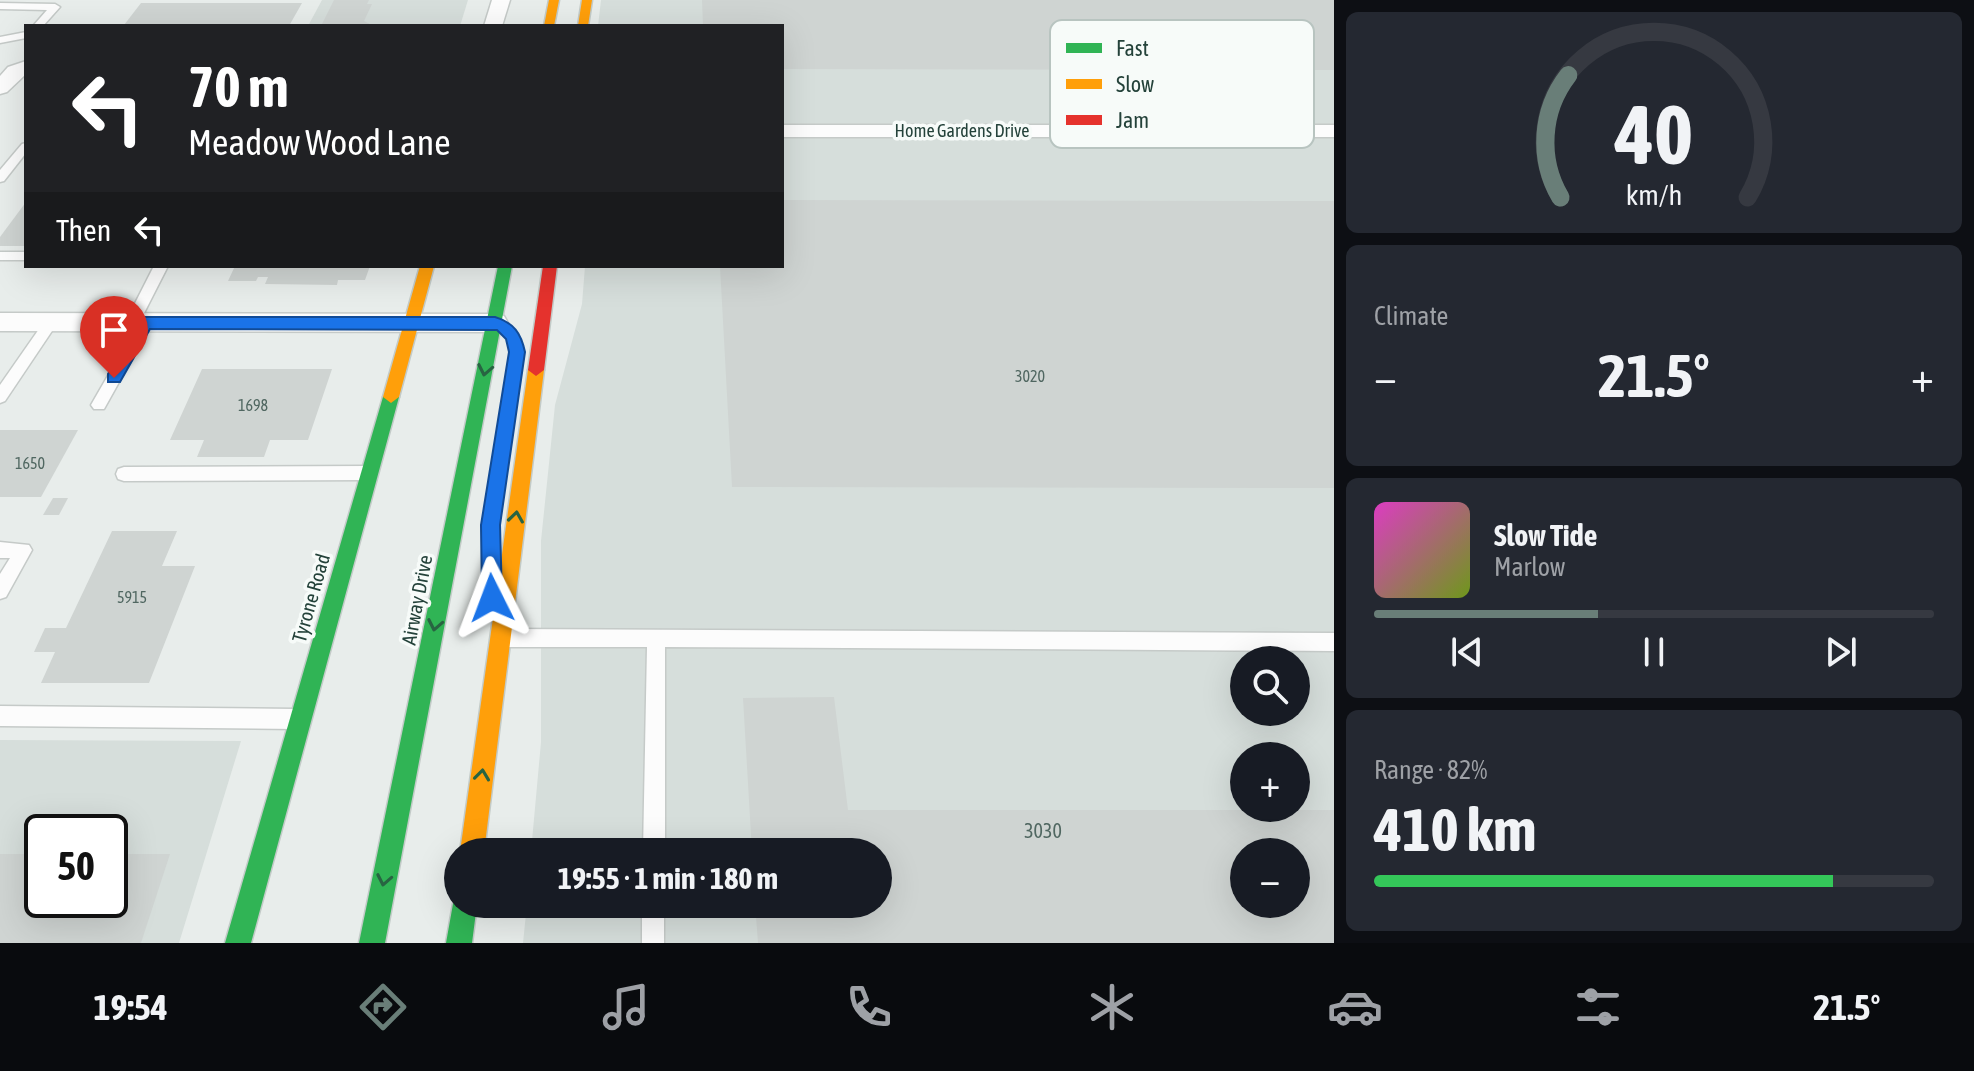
<!DOCTYPE html>
<html lang="en">
<head>
<meta charset="utf-8">
<style>
  :root { --surface:#171b24; --page:#242831; --text:#f1f3f6; --muted:#9ea1a6; --line:#363941; --accent:#697e78 }
  body { margin:0; font-family:"Asap Condensed",sans-serif; background:var(--page); color:var(--text); height:100vh; display:flex; flex-direction:column; font-size:30px; white-space:nowrap }
  * { box-sizing:border-box; margin:0 }
  p { font-size:26px; color:var(--muted) }
  .icon { flex:none; width:44px; height:44px; fill:none; stroke:currentColor; stroke-width:2; stroke-linecap:round; stroke-linejoin:round }
  .map { position:relative; flex:1; overflow:hidden }
  .side { display:flex; flex-direction:column; gap:12px; padding:12px; background:#0d0f14; width:640px }
  .side>* { flex:none }
  .guide { position:absolute; left:24px; top:24px; width:760px; height:244px; border-radius:0px; box-shadow:0 8px 32px #0002; background:#202124; color:#fff; overflow:hidden }
  .fabs { position:absolute; left:1230px; top:646px; display:grid; gap:16px }
  .fabs a { display:grid; place-items:center; width:80px; height:80px; border-radius:50%; background:var(--surface); box-shadow:0 8px 32px #0002; font-size:40px }
  .speed { position:absolute; left:24px; top:814px; display:flex; gap:16px; font-size:40px; font-weight:700; text-align:center }
  .speed>* { display:grid; place-content:center; width:104px; height:104px; border-radius:50%; background:var(--surface); box-shadow:0 8px 32px #0002; line-height:1 }
  .speed .limit { border:4px solid #111; border-radius:12px; background:#fff; color:#111 }
  .pin { position:absolute; display:grid; place-items:center; width:68px; height:68px; color:#fff; margin:-82px -34px; border-radius:50% 50% 50% 0; rotate:-45deg; box-shadow:0 0 8px #0007 }
  .pin .icon { rotate:45deg }
  .me { position:absolute; width:88px; margin:-44px; rotate:357deg; stroke-linejoin:round; filter:drop-shadow(0 0 6px #0008) }
  .turn { display:flex; align-items:center; gap:28px; height:168px; padding:0 32px; font-size:36px }
  .turn .icon { width:104px; height:104px; stroke-width:2.5 }
  .turn b { display:block; font-size:56px; line-height:68px }
  .then { display:flex; align-items:center; height:76px; padding:0 32px; background:#0003; gap:16px; font-size:30px }
  .big { font-size:60px; font-weight:700; line-height:1.1 }
  .side .card { flex:1; display:flex; flex-direction:column; justify-content:center; gap:12px; min-width:0; padding:0 28px; border-radius:12px; background:var(--page) }
  .side .dial { align-items:center; gap:0 }
  .dial svg { height:208px; overflow:visible; fill:none; stroke:var(--line); stroke-width:7; stroke-linecap:round; text-anchor:middle }
  .dial text { fill:var(--text); stroke:none }
  .song { display:flex; align-items:center; gap:24px }
  .cover { width:96px; height:96px; border-radius:12px; background:linear-gradient(135deg,hsl(310 70% 55%),hsl(80 70% 35%)) }
  .played { height:8px; border-radius:4px; background:linear-gradient(90deg,var(--accent) 40%,var(--line) 40%) }
  .keys { display:flex; justify-content:space-around; direction:ltr }
  .heat { display:flex; justify-content:space-between; align-items:center; font-size:44px; direction:ltr }
  .charge { height:12px; border-radius:6px; background:linear-gradient(90deg,#34c759 82%,var(--line) 0) }
  .trip { position:absolute; left:444px; top:838px; width:448px; height:80px; border-radius:40px; background:var(--surface); box-shadow:0 8px 32px #0002; font-weight:700; line-height:80px; text-align:center }
  .menu { display:flex; height:128px; justify-content:space-around; align-items:center; background:#090b0e; color:var(--muted) }
  .menu .icon { width:56px; height:56px }
  .menu .on { color:var(--accent) }
  .menu b { font-size:36px; color:var(--text) }
  main { display:flex; flex:1; min-height:0 }
  .map>svg:first-child { display:block }
  .built { fill:#d6dedb; fill-rule:evenodd }
  .building { fill:#cfd4d2; fill-rule:evenodd }
  .lines { fill:none; stroke-linecap:round; stroke-linejoin:round }
  .lane-casing { stroke:#c5cac8; stroke-width:3 }
  .street-casing { stroke:#c5cac8; stroke-width:3 }
  .fast-casing { stroke:#c3cbc8; stroke-width:3 }
  .slow-casing { stroke:#c3cbc8; stroke-width:3 }
  .jam-casing { stroke:#c3cbc8; stroke-width:3 }
  .lane { fill:#fcfcfc; fill-rule:evenodd }
  .street { fill:#fcfcfc; fill-rule:evenodd }
  .fast { fill:#30b455; fill-rule:evenodd }
  .slow { fill:#ff9f0a; fill-rule:evenodd }
  .jam { fill:#e5322d; fill-rule:evenodd }
  .oneway { stroke:#286442 }
  .route { fill:#1a73e8; stroke:#114b97; stroke-width:2 }
  .labels { text-anchor:middle; stroke-width:7; stroke-linejoin:round; paint-order:stroke }
  .number-label { font-size:16px; fill:#506761 }
  .far-street-label { font-size:18px; fill:#24423a; stroke:#f7fbf9 }
  .street-label { font-size:20px; fill:#24423a; stroke:#f7fbf9 }
  .near-number-label { font-size:20px; fill:#506761 }
  .key { fill:#f7fbf9; stroke:#b8c4c0; stroke-width:2 }
  .key-label { font-size:22px; fill:#24423a }
</style>
</head>
<body>
<main>
<div class="map">
<svg width="1334" height="943" viewBox="0 0 1334 943">
  <rect width="100%" height="100%" fill="#e8edeb"/>
  <!-- built -->
  <g class="built">
    <polygon points="322,0 468,0 460,26 308,26"/>
    <path d="M601,0H1334V943H523L527,904H878V852H531L541,742V541L555,405L582,304L585,266H782V26H598ZM1244,660H1296V712H1244ZM1244,756H1296V808H1244ZM1244,852H1296V904H1244Z"/>
    <path d="M0,740L241,741L179,943H0ZM42,832H110V900H42Z"/>
  </g>
  <!-- building -->
  <g class="building">
    <polygon points="334,0 369,0 367,4 372,4 364,21 374,26 321,26"/>
    <polygon points="702,0 1334,0 1334,70 782,69 782,26 703,26"/>
    <polygon points="141,3 302,3 289,26 124,25"/>
    <polygon points="782,200 1334,201 1334,488 732,487 720,266 782,266"/>
    <polygon points="26,202 26,246 0,246 0,237"/>
    <polygon points="235,266 370,266 365,280 338,280 337,285 265,284 268,277 258,277 256,281 228,281"/>
    <polygon points="202,369 332,369 308,440 270,440 264,457 197,457 204,440 170,440"/>
    <polygon points="0,430 78,430 41,497 0,497"/>
    <polygon points="53,498 68,498 59,515 43,515"/>
    <polygon points="112,531 177,531 162,566 195,566 149,683 41,683 55,652 34,652 45,628 66,628"/>
    <path d="M834,697L848,810H1334V943H758L755,904H878V852H752L743,698ZM1244,852H1296V904H1244Z"/>
    <polygon points="0,854 42,854 42,900 110,900 110,854 170,854 141,943 0,943"/>
  </g>
  <g class="lines">
    <!-- lane casing -->
    <g class="lane-casing">
      <g id="lane">
        <polygon points="0,3 55,4 60,7 43,26 33,26 47,10 0,9"/>
        <polygon points="26,32 26,38 0,43 0,37"/>
        <polygon points="26,143 26,153 4,181 0,182 0,170 22,144"/>
        <rect x="0" y="252" width="26" height="8"/>
        <polygon points="154,266 168,266 141,319 150,320 152,323 104,409 94,409 91,405 136,327 127,326 125,323"/>
        <polygon points="51,317 58,322 56,325 5,401 0,403 0,385 46,319"/>
        <polygon points="367,466 373,468 375,473 373,478 367,480 124,481 118,479 116,474 118,469 124,467"/>
        <polygon points="0,542 29,545 32,550 6,597 0,599 0,574 10,558 0,558"/>
        <polygon points="505,629 1334,633 1334,651 665,647 665,852 643,852 647,647 505,647 499,644 496,638 499,632"/>
        <polygon points="0,706 295,709 302,712 305,719 302,726 295,729 0,726"/>
        <rect x="642" y="904" width="22" height="39"/>
      </g>
    </g>
    <!-- street casing -->
    <g class="street-casing">
      <g id="street">
        <polygon points="492,0 510,0 502,26 484,26"/>
        <polygon points="26,61 26,74 7,92 0,94 0,76 8,67"/>
        <rect x="782" y="125" width="552" height="12"/>
        <polygon points="0,313 495,314 504,316 508,323 504,330 495,332 0,331"/>
      </g>
    </g>
    <!-- fast casing -->
    <g class="fast-casing">
      <g id="fast">
        <polygon points="498,266 512,266 385,943 359,943"/>
        <polygon points="391,391 399,397 251,943 225,943 383,397"/>
        <polygon points="458,894 458,904 477,904 472,943 446,943 453,904"/>
      </g>
    </g>
    <!-- slow casing -->
    <g class="slow-casing">
      <g id="slow">
        <polygon points="549,0 559,0 554,26 544,26"/>
        <polygon points="582,0 592,0 588,26 578,26"/>
        <polygon points="420,266 434,266 399,397 391,403 383,397"/>
        <polygon points="536,364 544,370 484,852 460,852 528,370"/>
      </g>
    </g>
    <!-- jam casing -->
    <g class="jam-casing">
      <polygon id="jam" points="543,266 557,266 544,370 536,376 528,370"/>
    </g>
    <!-- lane -->
    <use href="#lane" class="lane"/>
    <!-- street -->
    <use href="#street" class="street"/>
    <!-- fast -->
    <use href="#fast" class="fast"/>
    <!-- slow -->
    <use href="#slow" class="slow"/>
    <!-- jam -->
    <use href="#jam" class="jam"/>
  </g>
  <!-- one-way arrows -->
  <defs><path id="oneway-chevron" d="M-2-3.5L2.5 0L-2 3.5" fill="none" stroke-width="1.6" stroke-linecap="round" stroke-linejoin="round" transform="scale(2)"/></defs>
  <g class="oneway">
    <use href="#oneway-chevron" transform="translate(485 370) rotate(101)"/>
    <use href="#oneway-chevron" transform="translate(516 517) rotate(-82)"/>
    <use href="#oneway-chevron" transform="translate(435 625) rotate(101)"/>
    <use href="#oneway-chevron" transform="translate(482 775) rotate(-83)"/>
    <use href="#oneway-chevron" transform="translate(384 880) rotate(101)"/>
  </g>
  <!-- route -->
  <path class="route" d="M145,317H495C514,323 521,333 525,352L500,525L502,598L499,605L492,607L485,605L482,598L481,525L509,352L506,339L497,330L150,329L120,382H108V374L140,319Z"/>
  <g class="labels">
    <!-- number labels -->
    <g class="number-label">
      <text x="1030" y="382">3020</text>
      <text x="253" y="411">1698</text>
      <text x="30" y="469">1650</text>
      <text x="132" y="603">5915</text>
    </g>
    <!-- far-street labels -->
    <g class="far-street-label">
      <text x="962" y="137">Home Gardens Drive</text>
    </g>
    <!-- street labels -->
    <g class="street-label">
      <text transform="translate(311 598) rotate(-74)" y="7">Tyrone Road</text>
      <text transform="translate(417 600) rotate(-79)" y="7">Airway Drive</text>
    </g>
    <!-- near-number labels -->
    <g class="near-number-label">
      <text x="1043" y="838">3030</text>
    </g>
  </g>
  <!-- legend -->
  <rect x="1050" y="20" width="264" height="128" rx="12" class="key"/>
  <rect x="1066" y="43" width="36" height="10" fill="#30b455"/>
  <rect x="1066" y="79" width="36" height="10" fill="#ff9f0a"/>
  <rect x="1066" y="115" width="36" height="10" fill="#e5322d"/>
  <g class="key-label">
    <text x="1116" y="56">Fast</text>
    <text x="1116" y="92">Slow</text>
    <text x="1116" y="128">Jam</text>
  </g>
</svg>
<div class="fabs">
<a><svg class="icon" aria-label="search" viewBox="0 0 24 24"><circle cx="10" cy="10" r="6"/><path d="M15 15l6 6"/></svg></a>
<a>+</a>
<a>−</a>
</div>
<div class="speed"><div class="limit">50</div></div>
<div class="pin" style="left:114px;top:378px;background:#d93025"><svg class="icon" aria-label="arrive" viewBox="0 0 24 24"><path d="M6 21V4h12l-3 4 3 4H6"/></svg></div>
<svg class="me" style="left:492px;top:598px" viewBox="-20 -20 40 40"><path d="M0-17L14 15 0 8-14 15z" fill="#1a73e8" stroke="#fff" stroke-width="4"/></svg>
<div class="trip">19:55 · 1 min · 180 m</div>
<div class="guide">
<div class="turn"><svg class="icon" aria-label="left" viewBox="0 0 24 24"><path d="M17 20v-9H6M10 6l-5 5 5 5"/></svg><div><b>70 m</b>Meadow Wood Lane</div></div>
<div class="then">Then<svg class="icon" aria-label="left" viewBox="0 0 24 24"><path d="M17 20v-9H6M10 6l-5 5 5 5"/></svg></div>
</div>
</div>
<section class="side">
<div class="card dial"><svg viewBox="0 0 100 80">
<path d="M14 69A42 42 0 1 1 86 69"/>
<path d="M14 69A42 42 0 0 1 17 22" stroke="#697e78"/>
<text x="50" y="56" font-size="32" font-weight="700">40</text>
<text x="50" y="72" font-size="11">km/h</text>
</svg></div>
<div class="card"><p>Climate</p>
<div class="heat"><a>−</a><b class="big">21.5°</b><a>+</a></div>
</div>
<div class="card">
<div class="song"><i class="cover"></i><div><b>Slow Tide</b><p>Marlow</p></div></div>
<div class="played"></div>
<div class="keys"><svg class="icon" aria-label="previous" viewBox="0 0 24 24"><path d="M18 5L8 12l10 7zM5 5v14"/></svg><svg class="icon" aria-label="pause" viewBox="0 0 24 24"><path d="M8 5v14M16 5v14"/></svg><svg class="icon" aria-label="next" viewBox="0 0 24 24"><path d="M6 5l10 7-10 7zM19 5v14"/></svg></div>
</div>
<div class="card"><p>Range · 82%</p><b class="big">410 km</b><div class="charge"></div></div>
</section>
</main>
<nav class="menu">
<b>19:54</b>
<svg class="icon on" aria-label="directions" viewBox="0 0 24 24"><path d="M12 3l9 9-9 9-9-9zM9 14v-3h6M13 9l2 2-2 2"/></svg>
<svg class="icon" aria-label="music" viewBox="0 0 24 24"><path d="M9 18V5l10-2v13"/><circle cx="6" cy="18" r="3"/><circle cx="16" cy="16" r="3"/></svg>
<svg class="icon" aria-label="phone" viewBox="0 0 24 24"><path d="M5 4h4l2 5-3 2q2 4 5 5l2-3 5 2v4C11 20 4 13 5 4z"/></svg>
<svg class="icon" aria-label="climate" viewBox="0 0 24 24"><path d="M12 3v18M4 7l16 10M4 17L20 7"/></svg>
<svg class="icon" aria-label="car" viewBox="0 0 24 24"><path d="M5 17H2v-5l4-1 3-4h7l3 4 3 1v5h-3M9 17h6M6 11h13"/><circle cx="7" cy="17" r="2"/><circle cx="17" cy="17" r="2"/></svg>
<svg class="icon" aria-label="filters" viewBox="0 0 24 24"><path d="M4 7h16M4 17h16"/><circle cx="9" cy="7" r="2"/><circle cx="15" cy="17" r="2"/></svg>
<b>21.5°</b>
</nav>
</body>
</html>
